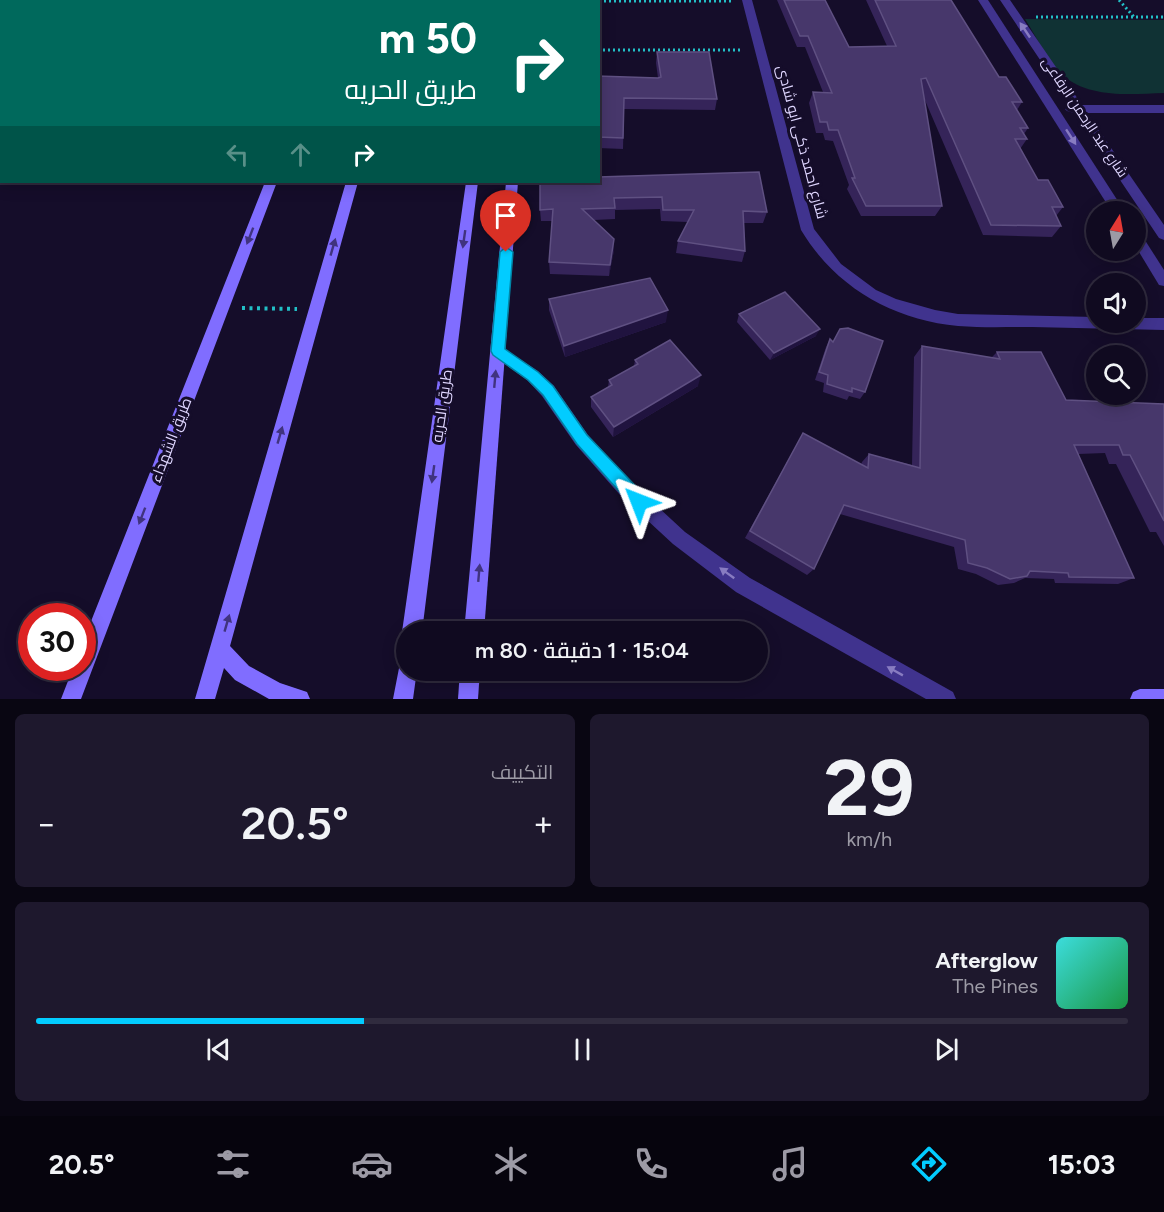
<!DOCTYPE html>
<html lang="ar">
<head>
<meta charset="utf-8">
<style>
  :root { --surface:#100a20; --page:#1e182d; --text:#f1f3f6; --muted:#9c9aa5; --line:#302b3e; --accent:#02ccff }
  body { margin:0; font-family:Figtree,Cairo,sans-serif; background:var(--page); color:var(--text); direction:rtl; height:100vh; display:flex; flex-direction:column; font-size:22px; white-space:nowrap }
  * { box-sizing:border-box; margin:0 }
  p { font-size:20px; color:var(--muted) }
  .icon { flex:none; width:33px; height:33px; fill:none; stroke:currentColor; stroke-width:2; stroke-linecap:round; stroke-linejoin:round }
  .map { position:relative; height:699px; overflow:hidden; direction:ltr }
  .sheet { display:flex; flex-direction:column; gap:15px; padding:15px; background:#090612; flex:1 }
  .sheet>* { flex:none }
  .top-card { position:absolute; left:0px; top:0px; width:600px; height:183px; box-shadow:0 3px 15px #0003,0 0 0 2px var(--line); direction:rtl; background:#00695c; color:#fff; overflow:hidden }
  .needle { width:39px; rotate:11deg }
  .tools { position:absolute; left:1086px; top:201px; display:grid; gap:12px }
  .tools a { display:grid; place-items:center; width:60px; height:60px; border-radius:50%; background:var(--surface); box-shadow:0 3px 15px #0003,0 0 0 2px var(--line); font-size:30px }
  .speed { position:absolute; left:18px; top:603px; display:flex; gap:12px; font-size:30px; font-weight:700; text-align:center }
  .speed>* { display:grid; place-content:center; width:78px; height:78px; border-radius:50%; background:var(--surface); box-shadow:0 3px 15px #0003,0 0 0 2px var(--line); line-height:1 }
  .speed .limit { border:9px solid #d22; background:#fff; color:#111 }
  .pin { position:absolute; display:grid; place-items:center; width:51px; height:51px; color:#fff; margin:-62px -26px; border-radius:50% 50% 50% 0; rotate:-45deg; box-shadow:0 0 6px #0007 }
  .pin .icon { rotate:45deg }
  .me { position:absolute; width:66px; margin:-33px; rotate:315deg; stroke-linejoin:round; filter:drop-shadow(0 0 4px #0008) }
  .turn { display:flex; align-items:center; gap:21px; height:126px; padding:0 24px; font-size:27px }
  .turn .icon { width:78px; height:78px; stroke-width:2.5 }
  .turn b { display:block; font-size:42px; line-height:51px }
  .lanes { display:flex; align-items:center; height:57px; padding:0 24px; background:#0003; justify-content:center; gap:30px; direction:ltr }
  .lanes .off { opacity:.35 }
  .big { font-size:45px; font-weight:600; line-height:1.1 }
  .sheet .tile { flex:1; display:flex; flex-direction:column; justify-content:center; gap:9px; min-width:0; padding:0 21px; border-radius:9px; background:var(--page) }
  .sheet .dial { align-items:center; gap:0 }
  .dial b { font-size:78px; line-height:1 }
  .song { display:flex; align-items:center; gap:18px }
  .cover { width:72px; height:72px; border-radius:9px; background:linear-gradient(135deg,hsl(180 70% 55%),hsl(140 70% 35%)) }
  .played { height:6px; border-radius:3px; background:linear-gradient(90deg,var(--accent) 30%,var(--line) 30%) }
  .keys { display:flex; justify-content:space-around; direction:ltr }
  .heat { display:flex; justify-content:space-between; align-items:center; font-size:33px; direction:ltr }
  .sheet .tiles { flex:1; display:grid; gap:15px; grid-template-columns:1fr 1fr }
  .tile:last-child { grid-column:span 2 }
  .trip { position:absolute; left:396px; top:621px; width:372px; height:60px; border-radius:30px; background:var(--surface); box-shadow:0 3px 15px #0003,0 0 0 2px var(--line); font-weight:600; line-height:60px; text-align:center; direction:rtl }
  .dock { display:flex; height:96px; justify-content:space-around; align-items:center; background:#06040d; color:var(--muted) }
  .dock .icon { width:42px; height:42px }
  .dock .active { color:var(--accent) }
  .dock b { font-size:27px; color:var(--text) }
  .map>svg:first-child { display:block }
  .green { fill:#103234 }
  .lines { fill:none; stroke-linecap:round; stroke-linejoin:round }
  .path-far1 { stroke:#22c0c7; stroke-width:3; stroke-dasharray:2 3; stroke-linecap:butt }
  .path { stroke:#22c0c7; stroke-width:4; stroke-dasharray:3 4.5; stroke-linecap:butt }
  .street { fill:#40338e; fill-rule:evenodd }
  .secondary { fill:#806dff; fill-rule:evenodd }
  .wall { fill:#352459 }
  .shaded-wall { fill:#20133f }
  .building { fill:#47376b; stroke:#5f5082; stroke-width:1.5 }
  .oneway { fill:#887cc1 }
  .oneway2 { fill:#40337f }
  .route { fill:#02ccff; stroke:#0185a6; stroke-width:1.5 }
  .labels { text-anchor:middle; stroke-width:6; stroke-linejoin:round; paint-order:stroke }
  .far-street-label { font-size:14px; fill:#dfd6ff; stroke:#150d2a }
  .street-label { font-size:15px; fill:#dfd6ff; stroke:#150d2a }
</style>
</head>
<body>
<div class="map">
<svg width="1164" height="699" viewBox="0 0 1164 699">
  <rect width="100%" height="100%" fill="#150d2a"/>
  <!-- green -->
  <path class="green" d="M1025,19L1164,20V93C1130,94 1089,99 1061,74C1050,63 1034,33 1025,19Z"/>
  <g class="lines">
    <!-- path-far1 -->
    <g class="path-far1">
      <polyline points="1119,0 1134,17"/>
      <polyline points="544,1 731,1"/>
      <polyline points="1036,17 1164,17"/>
      <polyline points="598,50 741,50"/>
    </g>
    <!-- path -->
    <polyline class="path" points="242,308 297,309"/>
    <!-- street -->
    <g class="street">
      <path d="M742,0H752L814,229L841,264L876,290L896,299L935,310L958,314L1096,317V322H1136V318H1164V330C1120,329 1076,328 1032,327C1007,327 983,328 958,326C893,320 835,287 801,230Z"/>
      <polygon points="978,0 988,0 1125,212 1112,212"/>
      <polygon points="1000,0 1010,0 1082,105 1164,105 1164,113 1087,113 1164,225 1164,240 1159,238 1075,113 1067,111 1065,109 1071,106"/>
      <polygon points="1136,232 1141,234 1164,270 1164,286 1159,285 1136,247"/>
      <polygon points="498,345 538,371 554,386 588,435 632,483 685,532 750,578 953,692 956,699 926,699 736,592 673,544 620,495 576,445 542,396 528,381 493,355 490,351 493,347"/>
    </g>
    <!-- secondary -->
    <g class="secondary">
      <polygon points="336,0 346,0 335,2"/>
      <rect x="398" y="0" width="10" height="2"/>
      <rect x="491" y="0" width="10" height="2"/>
      <rect x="523" y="0" width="10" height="2"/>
      <polygon points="265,182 277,182 81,699 61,699 73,668 82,668 82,644"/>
      <polygon points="346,182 358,182 230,646 249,666 280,683 307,692 310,699 269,699 235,680 224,668 215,699 195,699"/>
      <polygon points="466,182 478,182 422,632 406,632 406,639 402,632"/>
      <polygon points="506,182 518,182 484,632 464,632"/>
      <polygon points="406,660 406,670 417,670 413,699 393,699 400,663"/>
      <polygon points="460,670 480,670 478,699 458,699"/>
      <polygon points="1140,689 1164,689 1164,699 1130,699 1133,692"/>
    </g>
  </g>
  <!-- wall -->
  <g class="wall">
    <polygon points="777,0 825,0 849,47 887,46 866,0 951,0 999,77 1022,102 1017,110 1028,128 1024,134 1027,139 1020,149 1038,180 1063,207 1056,216 1061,226 1052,237 983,235 924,98 942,206 935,216 861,216 847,189 849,185 833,141 825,140 823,133 816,133 809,103 813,92 823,92 805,47 797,47"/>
    <polygon points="657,52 717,99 715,110 624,109 623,149 598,148 598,76 658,78 656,63"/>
    <polygon points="598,182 767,212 763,223 744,223 745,251 742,262 676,253 678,241 688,222 661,221 660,209 615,210 615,219 594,220 614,250 609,276 550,274 549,262 552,221 541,221 540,210"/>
    <polygon points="549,299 666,322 565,357 549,310"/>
    <polygon points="739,314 816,336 770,360 737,322"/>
    <polygon points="830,339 865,392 860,399 849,396 847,400 823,392 824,383 815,380 826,347"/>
    <polygon points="922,346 991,358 997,352 1066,400 1164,404 1164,546 1156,532 1150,532 1116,464 1109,464 1105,453 1078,454 1134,578 1118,584 1055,583 1054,579 1025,578 1014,583 998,585 976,574 958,569 954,547 840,514 814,569 807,575 745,538 803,433 861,465 862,462 869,454 912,465 914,357"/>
    <polygon points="635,360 698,386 613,437 591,407 591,397 608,387 609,380 634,366"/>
  </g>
  <!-- shaded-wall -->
  <g class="shaded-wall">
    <polygon points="614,239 614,250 609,276 610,265"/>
    <polygon points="668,310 666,322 565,357 564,346"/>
    <polygon points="820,329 816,336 770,360 774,353"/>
    <polygon points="701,375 698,386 613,437 614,427"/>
  </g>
  <!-- building -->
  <g class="building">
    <polygon points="784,0 825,0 849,47 896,46 875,0 951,0 999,77 1006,77 1022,102 1012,102 1028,128 1020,128 1027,139 1015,139 1038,180 1048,180 1063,207 1052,207 1061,226 991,225 926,78 921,79 942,206 866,206 852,178 855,178 838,130 829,130 827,122 820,122 813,92 832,93 808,36 800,36"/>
    <polygon points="657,52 709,52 717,99 624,98 623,138 598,137 598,76 658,78 661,77"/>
    <polygon points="759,172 767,212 743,211 745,251 678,241 694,210 663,210 662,197 614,198 615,208 582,209 614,239 610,265 549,262 553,209 540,210 540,182 598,182 598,177"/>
    <polygon points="650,278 668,310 564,346 549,299"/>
    <polygon points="785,292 820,329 774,353 739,314"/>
    <polygon points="848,328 883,341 865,392 852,388 852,392 827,384 828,375 819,372 830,339 833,342 840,329"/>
    <polygon points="670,340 701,375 614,427 591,397 612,385 609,380 638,364 635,360"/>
    <polygon points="922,346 1000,359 997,352 1041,352 1066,400 1164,404 1164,521 1130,455 1123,455 1119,445 1074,445 1134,578 1069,577 1068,573 1030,571 1027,576 1010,579 987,568 968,563 965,540 844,505 814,569 750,531 803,433 868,468 869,454 920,468"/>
  </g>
  <!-- one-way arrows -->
  <defs><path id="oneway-solid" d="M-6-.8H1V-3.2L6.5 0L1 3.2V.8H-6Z" transform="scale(1.5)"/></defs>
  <g class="oneway">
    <use href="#oneway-solid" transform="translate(1025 30) rotate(-124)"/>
    <use href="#oneway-solid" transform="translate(1071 137) rotate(57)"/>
    <use href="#oneway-solid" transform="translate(727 573) rotate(-144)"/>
    <use href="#oneway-solid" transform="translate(895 671) rotate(-151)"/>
  </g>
  <g class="oneway2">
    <use href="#oneway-solid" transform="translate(250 236) rotate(111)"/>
    <use href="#oneway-solid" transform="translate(464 239) rotate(98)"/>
    <use href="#oneway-solid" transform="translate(333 247) rotate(-74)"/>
    <use href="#oneway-solid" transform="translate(495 379) rotate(-85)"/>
    <use href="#oneway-solid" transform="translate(280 435) rotate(-74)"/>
    <use href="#oneway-solid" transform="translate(433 474) rotate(98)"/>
    <use href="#oneway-solid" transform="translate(142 516) rotate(111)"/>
    <use href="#oneway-solid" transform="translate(479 573) rotate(-85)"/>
    <use href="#oneway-solid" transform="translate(227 623) rotate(-74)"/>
  </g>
  <!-- route -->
  <polygon class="route" points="506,247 513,252 505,349 538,372 553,386 587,435 645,496 647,502 645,507 639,509 633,507 577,444 543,395 528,380 493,355 491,351 500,252"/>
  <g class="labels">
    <!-- far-street labels -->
    <g class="far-street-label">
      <text transform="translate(1085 117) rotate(56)" y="5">شارع عبد الرحمن الرفاعى</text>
    </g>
    <!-- street labels -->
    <g class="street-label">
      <text transform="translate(802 142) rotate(75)" y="5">شارع احمد ذكى ابو شادى</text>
      <text transform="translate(442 406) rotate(-82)" y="5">طريق الحريه</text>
      <text transform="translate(171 440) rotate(-69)" y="5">طريق الشهداء</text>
    </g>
  </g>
</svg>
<div class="tools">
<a><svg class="needle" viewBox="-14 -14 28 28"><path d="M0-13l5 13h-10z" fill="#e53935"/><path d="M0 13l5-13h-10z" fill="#9c9aa5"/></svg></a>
<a><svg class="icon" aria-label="sound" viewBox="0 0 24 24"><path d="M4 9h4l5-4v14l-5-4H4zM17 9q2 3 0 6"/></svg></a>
<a><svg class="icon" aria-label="search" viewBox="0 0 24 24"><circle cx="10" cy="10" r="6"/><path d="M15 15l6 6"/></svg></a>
</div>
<div class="speed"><div class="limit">30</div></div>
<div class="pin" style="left:506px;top:252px;background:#d93025"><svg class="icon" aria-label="arrive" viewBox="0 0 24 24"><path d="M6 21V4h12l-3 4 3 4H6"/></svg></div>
<svg class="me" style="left:639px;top:502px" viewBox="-20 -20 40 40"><path d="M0-17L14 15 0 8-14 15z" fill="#02ccff" stroke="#fff" stroke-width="4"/></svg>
<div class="trip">15:04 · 1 دقيقة · 80 m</div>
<div class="top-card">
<div class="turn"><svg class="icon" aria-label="right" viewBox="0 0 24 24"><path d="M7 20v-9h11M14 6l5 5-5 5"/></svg><div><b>50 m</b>طريق الحريه</div></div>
<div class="lanes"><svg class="icon off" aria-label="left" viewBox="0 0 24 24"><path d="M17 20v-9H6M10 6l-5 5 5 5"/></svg><svg class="icon off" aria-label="ahead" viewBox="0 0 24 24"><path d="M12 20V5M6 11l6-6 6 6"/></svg><svg class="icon" aria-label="right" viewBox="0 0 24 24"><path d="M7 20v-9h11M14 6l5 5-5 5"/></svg></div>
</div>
</div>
<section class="sheet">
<div class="tiles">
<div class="tile dial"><b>29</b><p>km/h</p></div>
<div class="tile"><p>التكييف</p>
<div class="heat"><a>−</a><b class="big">20.5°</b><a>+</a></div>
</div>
<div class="tile">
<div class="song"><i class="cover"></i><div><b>Afterglow</b><p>The Pines</p></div></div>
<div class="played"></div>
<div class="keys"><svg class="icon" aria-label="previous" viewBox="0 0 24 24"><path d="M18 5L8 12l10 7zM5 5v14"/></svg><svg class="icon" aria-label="pause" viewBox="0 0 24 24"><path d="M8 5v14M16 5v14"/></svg><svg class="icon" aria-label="next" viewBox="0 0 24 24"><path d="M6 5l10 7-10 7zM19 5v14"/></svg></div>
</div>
</div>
</section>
<nav class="dock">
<b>15:03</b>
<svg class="icon active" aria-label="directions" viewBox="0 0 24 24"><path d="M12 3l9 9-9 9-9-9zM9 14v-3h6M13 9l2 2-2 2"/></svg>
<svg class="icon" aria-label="music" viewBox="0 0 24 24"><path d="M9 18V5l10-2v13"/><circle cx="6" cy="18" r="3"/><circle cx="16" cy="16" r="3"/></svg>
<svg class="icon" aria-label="phone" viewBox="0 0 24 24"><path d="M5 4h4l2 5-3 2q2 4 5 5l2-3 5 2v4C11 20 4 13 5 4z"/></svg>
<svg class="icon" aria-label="climate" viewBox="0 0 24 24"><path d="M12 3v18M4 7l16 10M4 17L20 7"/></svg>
<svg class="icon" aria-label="car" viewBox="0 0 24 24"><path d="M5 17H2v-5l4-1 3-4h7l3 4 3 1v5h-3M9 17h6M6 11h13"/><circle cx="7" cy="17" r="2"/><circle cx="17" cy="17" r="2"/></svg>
<svg class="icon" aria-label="filters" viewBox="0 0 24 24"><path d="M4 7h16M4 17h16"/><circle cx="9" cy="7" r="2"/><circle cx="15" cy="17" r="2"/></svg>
<b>20.5°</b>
</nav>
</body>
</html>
